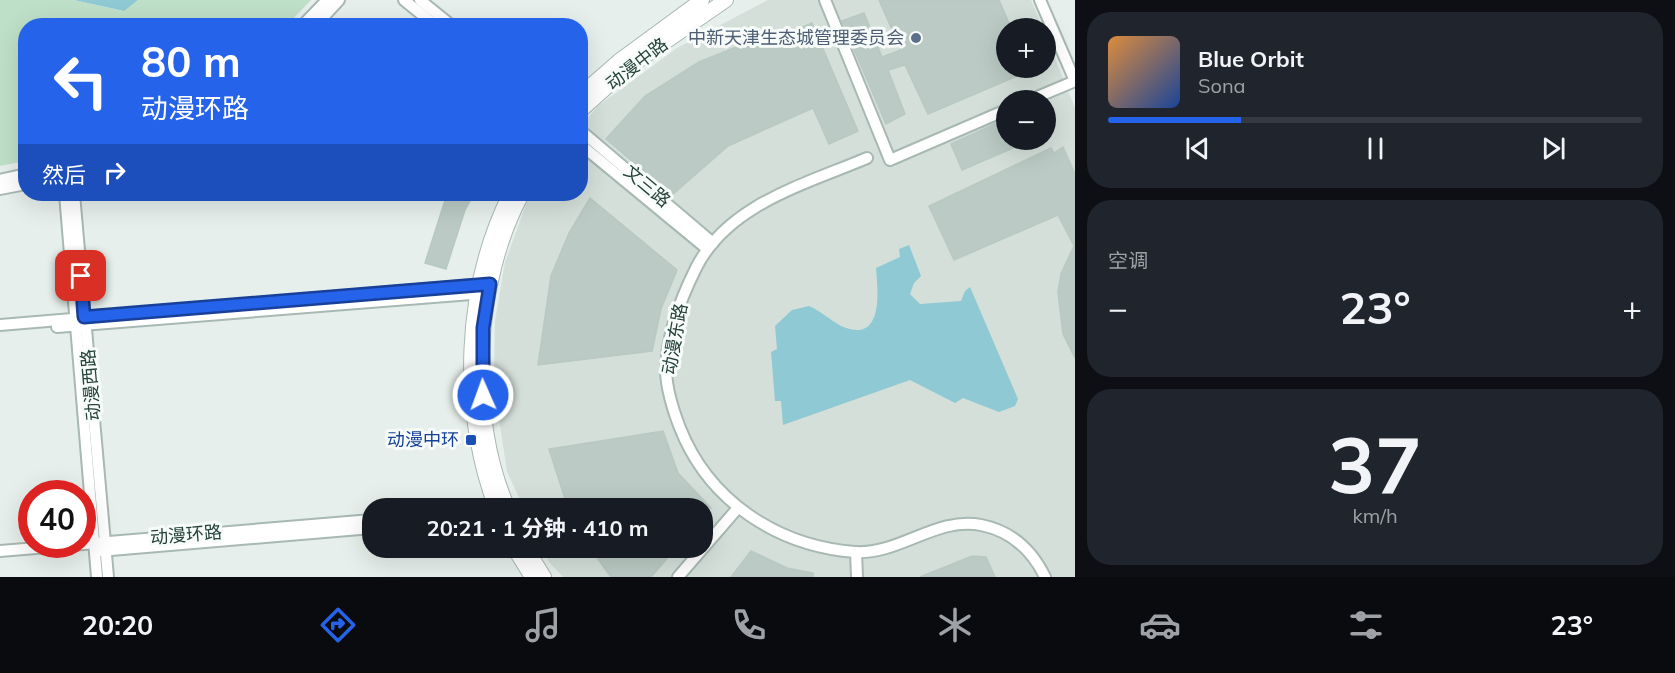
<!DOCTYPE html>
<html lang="zh">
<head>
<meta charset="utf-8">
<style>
  :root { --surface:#171b24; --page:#20242c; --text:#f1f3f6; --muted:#9ea1a6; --line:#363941; --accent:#2563eb }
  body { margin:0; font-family:Mulish,"Noto Sans SC",sans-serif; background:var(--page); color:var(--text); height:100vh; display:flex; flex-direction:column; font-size:22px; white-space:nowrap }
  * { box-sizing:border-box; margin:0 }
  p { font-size:20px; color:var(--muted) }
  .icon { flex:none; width:33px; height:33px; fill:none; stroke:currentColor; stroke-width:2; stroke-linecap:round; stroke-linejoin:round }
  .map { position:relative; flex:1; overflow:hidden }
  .panel { display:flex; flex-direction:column; gap:12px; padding:12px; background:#0d0f14; width:600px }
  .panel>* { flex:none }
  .guide { position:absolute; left:18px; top:18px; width:570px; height:183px; border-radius:24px; box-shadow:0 6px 24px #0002; background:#2563eb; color:#fff; overflow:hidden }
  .controls { position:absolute; left:996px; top:18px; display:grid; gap:12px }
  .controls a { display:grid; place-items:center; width:60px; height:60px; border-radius:50%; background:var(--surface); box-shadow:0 6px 24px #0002; font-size:30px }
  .speed { position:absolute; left:18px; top:480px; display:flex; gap:12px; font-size:30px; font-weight:700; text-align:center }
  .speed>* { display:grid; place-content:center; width:78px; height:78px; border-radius:50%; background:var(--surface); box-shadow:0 6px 24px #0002; line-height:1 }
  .speed .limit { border:9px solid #d22; background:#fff; color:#111 }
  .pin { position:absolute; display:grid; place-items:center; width:51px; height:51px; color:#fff; margin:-26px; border-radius:12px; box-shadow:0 3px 9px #0006 }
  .me { position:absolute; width:66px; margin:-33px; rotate:358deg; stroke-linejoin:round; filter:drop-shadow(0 0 4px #0008) }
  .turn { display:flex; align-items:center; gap:21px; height:126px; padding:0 24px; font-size:27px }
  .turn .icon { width:78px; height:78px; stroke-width:2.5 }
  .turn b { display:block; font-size:42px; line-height:51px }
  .then { display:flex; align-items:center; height:57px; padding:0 24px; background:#0003; gap:12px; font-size:22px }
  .big { font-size:45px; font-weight:700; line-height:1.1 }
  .panel .widget { flex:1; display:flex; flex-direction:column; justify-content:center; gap:9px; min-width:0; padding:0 21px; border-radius:24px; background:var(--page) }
  .panel .dial { align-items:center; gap:0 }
  .dial b { font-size:78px; line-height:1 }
  .song { display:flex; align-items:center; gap:18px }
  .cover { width:72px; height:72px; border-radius:9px; background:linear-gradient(135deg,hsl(30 70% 55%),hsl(220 70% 35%)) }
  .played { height:6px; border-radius:3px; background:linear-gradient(90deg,var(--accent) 25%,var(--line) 25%) }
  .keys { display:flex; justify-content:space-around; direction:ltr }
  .heat { display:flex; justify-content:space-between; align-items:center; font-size:33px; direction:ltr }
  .trip { position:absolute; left:362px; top:498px; width:351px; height:60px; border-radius:24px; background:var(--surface); box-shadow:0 6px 24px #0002; font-weight:700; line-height:60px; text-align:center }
  .tabs { display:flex; height:96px; justify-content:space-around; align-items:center; background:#090b0e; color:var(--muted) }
  .tabs .icon { width:42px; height:42px }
  .tabs .on { color:var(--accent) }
  .tabs b { font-size:27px; color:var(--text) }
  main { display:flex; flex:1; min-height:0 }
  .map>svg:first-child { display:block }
  .built { fill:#d4dfda; fill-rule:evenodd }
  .green { fill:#bfe0c8 }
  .water { fill:#8ec9d4 }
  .building { fill:#bbcac4; stroke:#b8c9c2; stroke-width:1.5 }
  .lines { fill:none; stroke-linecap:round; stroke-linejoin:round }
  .minor-casing { stroke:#a8b8b2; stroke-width:14 }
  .tertiary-casing { stroke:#a8b8b2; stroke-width:16 }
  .minor { stroke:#fff; stroke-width:10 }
  .tertiary { stroke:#fff; stroke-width:14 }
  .route-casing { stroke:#184099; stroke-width:15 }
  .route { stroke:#2563eb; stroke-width:10 }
  .service-dot { fill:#5c6f8a; stroke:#f7fbf9; stroke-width:2 }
  .transit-dot { fill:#1a4fb4; stroke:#f7fbf9; stroke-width:2 }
  .labels { text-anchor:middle; stroke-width:6; stroke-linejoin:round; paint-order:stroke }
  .service-label { font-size:18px; fill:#4e5e75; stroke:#f7fbf9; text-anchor:end }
  .street-label { font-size:18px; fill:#24423a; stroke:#f7fbf9 }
  .transit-label { font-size:18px; fill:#164399; stroke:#f7fbf9; text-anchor:end }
</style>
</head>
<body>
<main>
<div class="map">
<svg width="1075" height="577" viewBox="0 0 1075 577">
  <rect width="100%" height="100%" fill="#e6efeb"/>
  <!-- built -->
  <path class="built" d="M768,0H1031L1043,28H1006V68H1046V36L1075,108V577H563L549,562L542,548H702V508H524L507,472L494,386L495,321L505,262L528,199L532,194H580L581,127L598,106L677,48ZM1006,100H1046V140H1006Z"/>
  <!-- green -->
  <polygon class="green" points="0,0 74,0 123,11 138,0 311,0 287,25 26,26 25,161 0,166"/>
  <!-- water -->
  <g class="water">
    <polygon points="74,0 138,0 124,11"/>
    <path d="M909,245L921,276L914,283L910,294L920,304L961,301L965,291L970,287L1018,399L1015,406L999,412L963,398L955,403L910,380L783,425L781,401H775L771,352L777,349L775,326L792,310L809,306C821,311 830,320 841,326C884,345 878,292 876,268L900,257L899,249Z"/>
  </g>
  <!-- building -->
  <g class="building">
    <polygon points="879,0 999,0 1011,28 1006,28 1006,68 1036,68 928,114 905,65 888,70 905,114 886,124 842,21 864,13 882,57 901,50"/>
    <polygon points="812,23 858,131 829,144 813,108 728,146 672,195 606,139 645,96 699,62 772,33 774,39"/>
    <polygon points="1006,119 1006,140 1032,140 962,170 951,144"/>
    <polygon points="1063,147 1075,174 1075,358 1063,334 1058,292 1061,274 1074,246 1058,215 954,260 929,206 1051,148 1054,153"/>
    <polygon points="447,194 474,194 465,210 446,269 425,263"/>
    <polygon points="590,198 677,270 661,309 652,351 538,365 551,276 569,233"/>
    <polygon points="663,431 678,473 711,508 568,508 549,449"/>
    <polygon points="590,548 676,548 651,577 611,577"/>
    <polygon points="751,551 787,568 813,573 813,577 731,577"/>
    <polygon points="972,556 986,557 995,577 920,577"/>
  </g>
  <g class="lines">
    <!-- minor casing -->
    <g class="minor-casing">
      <g id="minor">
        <polyline points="404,0 436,26"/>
        <polyline points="420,0 452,26"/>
        <polyline points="825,0 890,160 1006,110"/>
        <polyline points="1040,0 1075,81"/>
        <polyline points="302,26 327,0"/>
        <polyline points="315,26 339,0"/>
        <polyline points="1030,100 1075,81"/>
        <polyline points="580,130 713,243"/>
        <polyline points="580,144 706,248"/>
        <path d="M867,158C806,184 728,204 696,268C681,298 666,337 666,372C667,392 673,410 680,428C709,501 777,546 855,552C899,555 937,516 981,525C1011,531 1032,550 1045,577"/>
        <polyline points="0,180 26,174"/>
        <polyline points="0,189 26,184"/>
        <polyline points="65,194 97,577"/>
        <polyline points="74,194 108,577"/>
        <polyline points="0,325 487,284"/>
        <polyline points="57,327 484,293"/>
        <polyline points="0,551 372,520"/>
        <polyline points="99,551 372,528"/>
        <polyline points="856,552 857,577"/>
        <polyline points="678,577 737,509"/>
      </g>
    </g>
    <!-- tertiary casing -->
    <g class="tertiary-casing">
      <g id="tertiary">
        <polyline points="580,95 619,61 702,0"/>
        <polyline points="580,111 629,67 726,0"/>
        <path d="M496,508C459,408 463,289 510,194"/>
        <path d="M508,508C467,416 475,281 522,194"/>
        <polyline points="514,548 532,577"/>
        <polyline points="526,548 544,577"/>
      </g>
    </g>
    <!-- minor -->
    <use href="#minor" class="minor"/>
    <!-- tertiary -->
    <use href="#tertiary" class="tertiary"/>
  </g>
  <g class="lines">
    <!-- route casing -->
    <g class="route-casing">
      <polyline id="route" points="81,276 84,317 490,284 483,328 483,395"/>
    </g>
    <!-- route -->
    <use href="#route" class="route"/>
  </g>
  <!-- markers -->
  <circle class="service-dot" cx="916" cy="38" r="6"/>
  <rect class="transit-dot" x="465" y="434" width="12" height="12" rx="3"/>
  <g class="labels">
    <!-- service labels -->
    <g class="service-label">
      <text x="904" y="44">中新天津生态城管理委员会</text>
    </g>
    <!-- street labels -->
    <g class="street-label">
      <text transform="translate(637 64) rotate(-38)" y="6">动漫中路</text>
      <text transform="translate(647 186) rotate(40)" y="6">文三路</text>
      <text transform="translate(675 339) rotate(-80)" y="6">动漫东路</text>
      <text transform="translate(91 385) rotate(-95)" y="6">动漫西路</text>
      <text transform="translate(186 535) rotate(-5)" y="6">动漫环路</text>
    </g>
    <!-- transit labels -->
    <g class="transit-label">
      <text x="459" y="446">动漫中环</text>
    </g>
  </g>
</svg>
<div class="controls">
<a>+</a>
<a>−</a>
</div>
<div class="speed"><div class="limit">40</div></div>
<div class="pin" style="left:81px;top:276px;background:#d93025"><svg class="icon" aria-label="arrive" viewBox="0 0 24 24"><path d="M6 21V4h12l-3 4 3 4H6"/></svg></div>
<svg class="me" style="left:483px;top:395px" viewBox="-20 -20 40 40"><circle r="17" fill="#2563eb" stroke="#fff" stroke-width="3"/><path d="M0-11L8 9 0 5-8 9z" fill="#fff"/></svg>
<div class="trip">20:21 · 1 分钟 · 410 m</div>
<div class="guide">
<div class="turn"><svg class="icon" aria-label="left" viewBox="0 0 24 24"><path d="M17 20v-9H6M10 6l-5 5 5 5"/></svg><div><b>80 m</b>动漫环路</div></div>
<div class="then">然后<svg class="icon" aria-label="right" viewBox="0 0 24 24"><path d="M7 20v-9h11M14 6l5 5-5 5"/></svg></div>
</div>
</div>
<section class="panel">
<div class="widget">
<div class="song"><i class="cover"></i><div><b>Blue Orbit</b><p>Sona</p></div></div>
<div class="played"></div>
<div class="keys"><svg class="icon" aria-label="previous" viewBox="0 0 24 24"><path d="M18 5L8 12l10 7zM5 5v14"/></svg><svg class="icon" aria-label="pause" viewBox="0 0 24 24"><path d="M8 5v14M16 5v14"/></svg><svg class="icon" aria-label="next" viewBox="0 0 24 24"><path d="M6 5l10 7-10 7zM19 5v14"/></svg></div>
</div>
<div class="widget"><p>空调</p>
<div class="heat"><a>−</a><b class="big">23°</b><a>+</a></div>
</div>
<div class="widget dial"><b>37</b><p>km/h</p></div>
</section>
</main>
<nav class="tabs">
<b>20:20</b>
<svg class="icon on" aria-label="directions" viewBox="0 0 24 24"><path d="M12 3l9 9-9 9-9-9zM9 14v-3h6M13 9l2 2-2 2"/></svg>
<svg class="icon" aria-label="music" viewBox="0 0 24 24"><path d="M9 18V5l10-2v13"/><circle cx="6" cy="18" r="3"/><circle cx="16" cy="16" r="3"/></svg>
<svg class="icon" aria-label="phone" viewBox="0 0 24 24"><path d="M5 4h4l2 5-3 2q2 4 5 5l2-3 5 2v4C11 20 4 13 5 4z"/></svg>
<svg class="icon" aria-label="climate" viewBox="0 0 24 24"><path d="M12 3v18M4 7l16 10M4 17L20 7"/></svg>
<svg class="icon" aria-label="car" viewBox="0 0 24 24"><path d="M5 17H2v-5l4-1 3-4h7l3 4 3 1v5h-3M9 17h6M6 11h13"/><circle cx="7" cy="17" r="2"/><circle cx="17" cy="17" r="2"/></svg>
<svg class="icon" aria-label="filters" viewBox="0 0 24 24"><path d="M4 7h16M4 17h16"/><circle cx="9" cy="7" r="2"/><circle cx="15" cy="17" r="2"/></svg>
<b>23°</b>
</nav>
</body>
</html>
